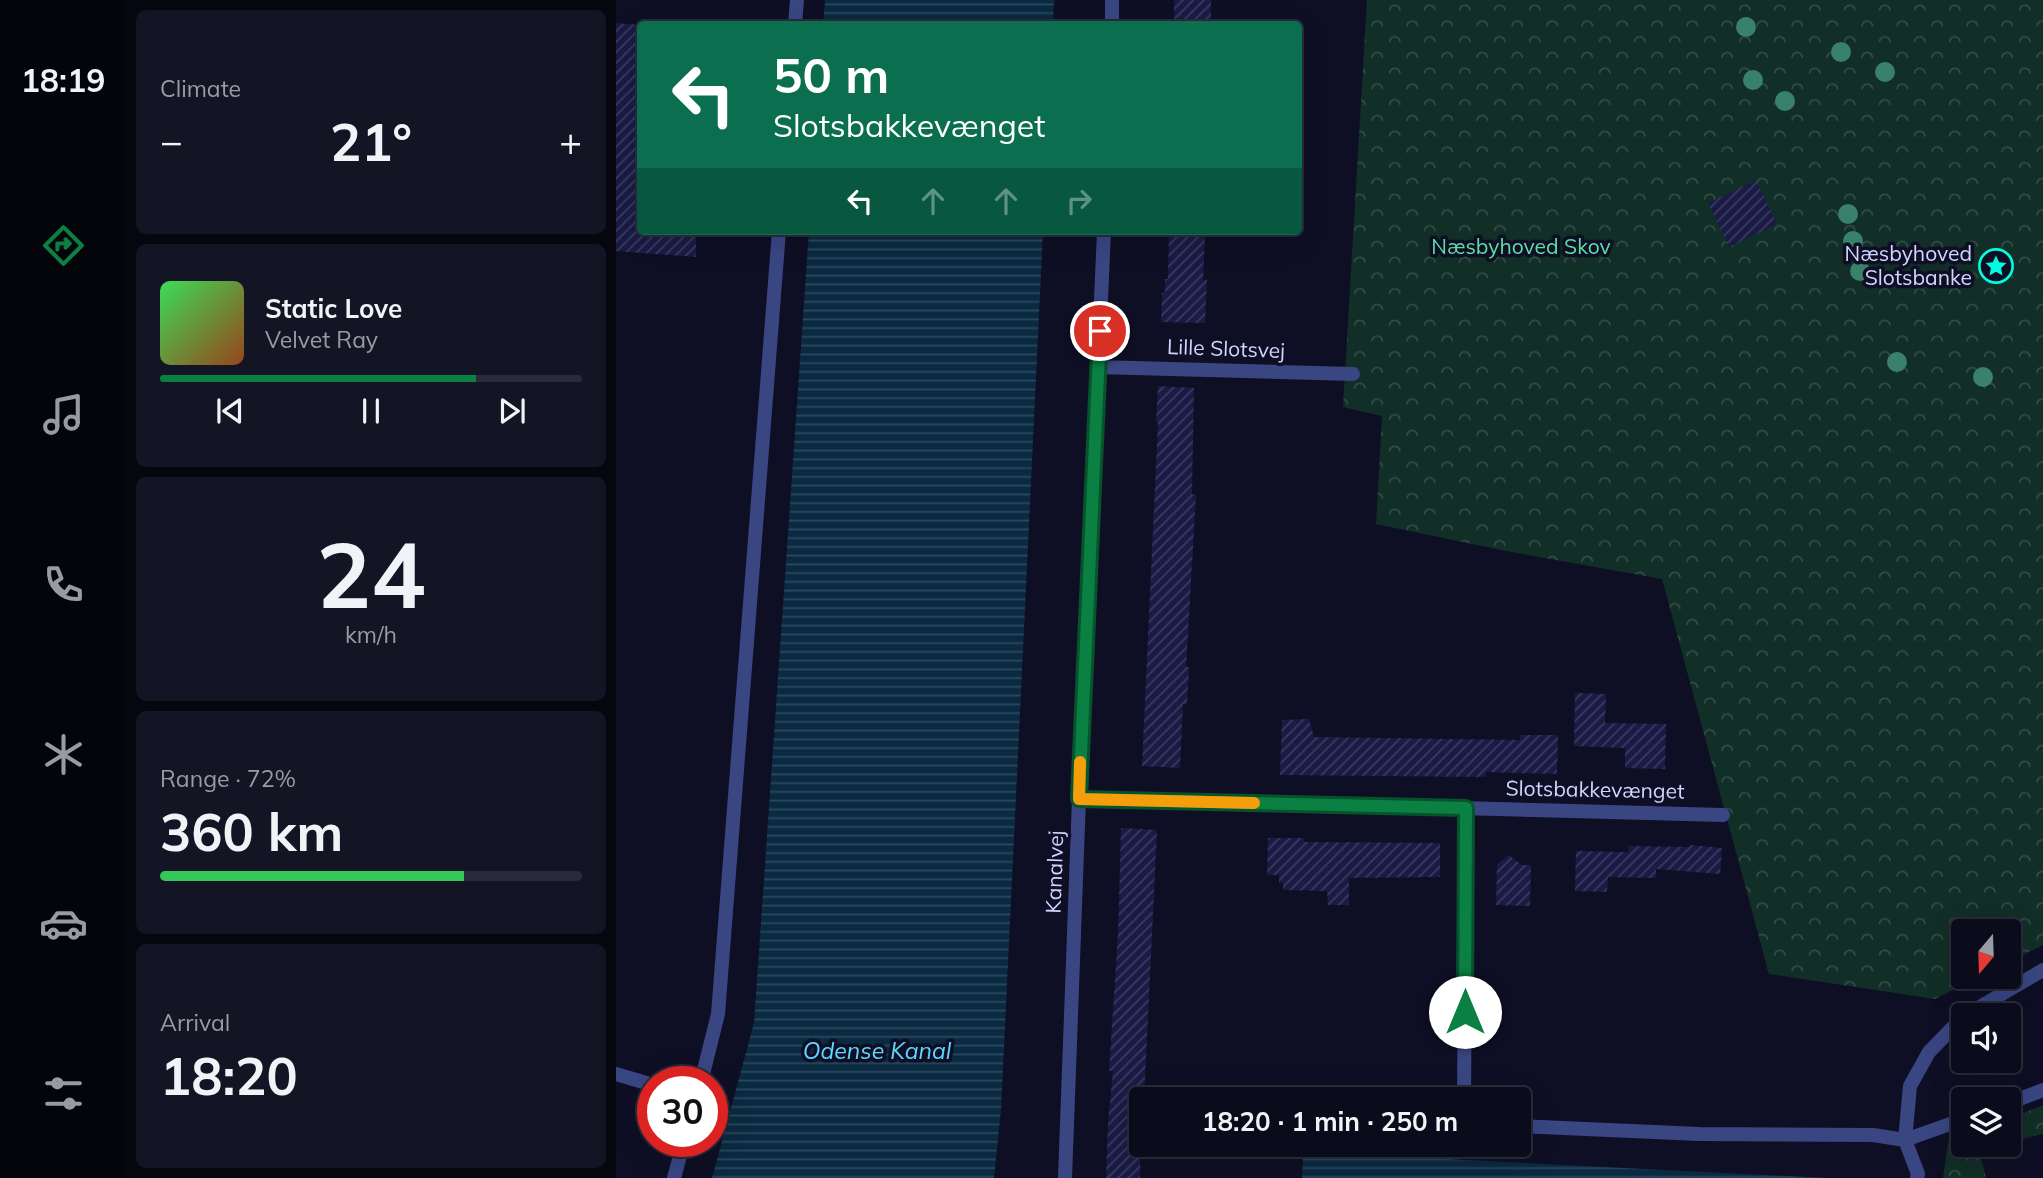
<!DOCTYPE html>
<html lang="en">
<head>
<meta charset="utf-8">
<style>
  :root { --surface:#0a0b1b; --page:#131424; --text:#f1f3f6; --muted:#999ba3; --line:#2a2b3a; --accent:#0b8043 }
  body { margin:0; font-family:Mulish,sans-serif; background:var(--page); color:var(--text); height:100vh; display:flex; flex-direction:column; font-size:26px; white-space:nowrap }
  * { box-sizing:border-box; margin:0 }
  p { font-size:23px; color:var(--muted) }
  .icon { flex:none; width:38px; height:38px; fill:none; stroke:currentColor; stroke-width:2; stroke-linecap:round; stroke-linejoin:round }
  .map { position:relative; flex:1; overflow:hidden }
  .details { display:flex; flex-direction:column; gap:10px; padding:10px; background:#06060f; width:490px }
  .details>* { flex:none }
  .banner { position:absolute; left:21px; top:21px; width:665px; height:214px; border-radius:7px; box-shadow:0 7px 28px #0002,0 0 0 2px var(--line); background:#0b6e4f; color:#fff; overflow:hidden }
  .needle { width:46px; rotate:199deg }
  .buttons { position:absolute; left:1335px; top:919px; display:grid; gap:14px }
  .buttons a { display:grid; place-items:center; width:70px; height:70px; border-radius:7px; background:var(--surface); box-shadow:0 7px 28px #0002,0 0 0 2px var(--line); font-size:35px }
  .speed { position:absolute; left:21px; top:1066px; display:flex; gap:14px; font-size:35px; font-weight:700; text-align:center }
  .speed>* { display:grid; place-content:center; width:91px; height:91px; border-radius:50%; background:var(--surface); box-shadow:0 7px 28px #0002,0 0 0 2px var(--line); line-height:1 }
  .speed .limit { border:10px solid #d22; background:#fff; color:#111 }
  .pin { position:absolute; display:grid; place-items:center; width:60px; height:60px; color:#fff; margin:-30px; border:4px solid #fff; border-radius:50%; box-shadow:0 2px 7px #0007 }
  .me { position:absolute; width:77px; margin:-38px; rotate:0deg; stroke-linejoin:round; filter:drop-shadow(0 0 5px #0008) }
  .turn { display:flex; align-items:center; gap:24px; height:147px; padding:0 21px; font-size:32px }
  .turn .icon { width:91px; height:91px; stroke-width:2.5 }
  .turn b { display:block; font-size:49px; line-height:60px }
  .lanes { display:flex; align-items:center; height:66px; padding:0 21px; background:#0003; justify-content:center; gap:35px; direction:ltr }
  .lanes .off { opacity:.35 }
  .big { font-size:52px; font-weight:700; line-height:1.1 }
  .details .card { flex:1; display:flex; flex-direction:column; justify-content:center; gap:10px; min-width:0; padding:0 24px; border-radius:10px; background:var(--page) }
  .details .dial { align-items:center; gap:0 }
  .dial b { font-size:91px; line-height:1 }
  .song { display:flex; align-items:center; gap:21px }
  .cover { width:84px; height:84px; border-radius:10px; background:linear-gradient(135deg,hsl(130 70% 55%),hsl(20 70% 35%)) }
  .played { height:7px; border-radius:4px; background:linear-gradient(90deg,var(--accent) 75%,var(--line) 75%) }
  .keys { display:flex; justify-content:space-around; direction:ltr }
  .heat { display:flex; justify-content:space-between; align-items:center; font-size:38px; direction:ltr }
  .charge { height:10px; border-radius:5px; background:linear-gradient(90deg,#34c759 72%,var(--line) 0) }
  .trip { position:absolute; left:513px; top:1087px; width:402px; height:70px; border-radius:7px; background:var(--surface); box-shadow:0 7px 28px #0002,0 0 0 2px var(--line); font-weight:700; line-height:70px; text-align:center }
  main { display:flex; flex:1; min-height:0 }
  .dock { display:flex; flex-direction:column; width:126px; justify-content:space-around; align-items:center; background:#04040b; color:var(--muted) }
  .dock .icon { width:49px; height:49px }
  .dock .current { color:var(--accent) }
  .dock b { font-size:32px; color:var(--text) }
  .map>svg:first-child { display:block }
  .forest { fill:url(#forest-crowns) }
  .water { fill:url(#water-rules) }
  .building { fill:url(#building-hatch) }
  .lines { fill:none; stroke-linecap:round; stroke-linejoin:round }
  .service { stroke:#394682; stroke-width:14 }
  .minor { stroke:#394682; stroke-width:14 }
  .tertiary { stroke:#394682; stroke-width:14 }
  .tree { fill:#39816a }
  .route-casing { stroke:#07532c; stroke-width:18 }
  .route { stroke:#0b8043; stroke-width:12 }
  .slow { stroke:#f59e0b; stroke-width:12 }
  .labels { text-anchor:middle; stroke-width:7; stroke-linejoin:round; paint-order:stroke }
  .park-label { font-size:21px; fill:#5ddfa3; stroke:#0e0f24 }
  .poi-label { font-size:21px; fill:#d1d6ff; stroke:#0e0f24; text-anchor:end }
  .street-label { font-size:21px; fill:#d1d6ff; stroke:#0e0f24 }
  .water-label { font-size:23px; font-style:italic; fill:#60d6fe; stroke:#0e0f24 }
</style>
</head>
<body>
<main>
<nav class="dock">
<b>18:19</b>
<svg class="icon current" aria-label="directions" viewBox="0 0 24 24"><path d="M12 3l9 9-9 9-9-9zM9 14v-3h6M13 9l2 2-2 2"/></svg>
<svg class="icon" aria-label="music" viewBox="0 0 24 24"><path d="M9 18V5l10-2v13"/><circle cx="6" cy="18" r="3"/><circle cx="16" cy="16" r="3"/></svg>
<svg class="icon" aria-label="phone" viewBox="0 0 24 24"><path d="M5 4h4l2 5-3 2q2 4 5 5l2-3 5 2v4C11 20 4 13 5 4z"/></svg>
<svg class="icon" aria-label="climate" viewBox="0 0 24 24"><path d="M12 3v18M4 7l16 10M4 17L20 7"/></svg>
<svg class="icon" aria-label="car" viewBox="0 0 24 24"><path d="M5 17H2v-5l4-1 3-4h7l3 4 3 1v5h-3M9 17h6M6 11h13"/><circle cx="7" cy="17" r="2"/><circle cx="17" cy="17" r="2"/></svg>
<svg class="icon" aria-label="filters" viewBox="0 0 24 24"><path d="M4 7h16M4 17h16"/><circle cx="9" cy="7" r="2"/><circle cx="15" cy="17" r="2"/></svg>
</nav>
<section class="details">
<div class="card"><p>Climate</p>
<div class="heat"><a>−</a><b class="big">21°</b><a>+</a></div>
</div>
<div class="card">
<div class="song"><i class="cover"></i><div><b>Static Love</b><p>Velvet Ray</p></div></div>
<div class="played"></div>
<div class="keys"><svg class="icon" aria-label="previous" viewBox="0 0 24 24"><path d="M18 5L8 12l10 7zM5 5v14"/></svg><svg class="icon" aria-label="pause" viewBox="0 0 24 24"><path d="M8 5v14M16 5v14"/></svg><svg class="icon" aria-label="next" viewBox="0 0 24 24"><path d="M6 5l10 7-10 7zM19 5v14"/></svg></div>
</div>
<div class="card dial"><b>24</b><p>km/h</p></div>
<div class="card"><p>Range · 72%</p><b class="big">360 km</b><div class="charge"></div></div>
<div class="card"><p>Arrival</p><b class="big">18:20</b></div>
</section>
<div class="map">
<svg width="1427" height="1178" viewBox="0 0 1427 1178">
  <defs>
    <pattern id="forest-crowns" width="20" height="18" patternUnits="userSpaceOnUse" patternTransform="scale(1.75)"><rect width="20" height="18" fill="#112e27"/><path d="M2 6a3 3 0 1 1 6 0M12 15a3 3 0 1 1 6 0" fill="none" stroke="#334c47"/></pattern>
    <pattern id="water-rules" width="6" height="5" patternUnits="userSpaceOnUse" patternTransform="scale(1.75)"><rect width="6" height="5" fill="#0a2a41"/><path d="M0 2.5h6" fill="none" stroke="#2d485e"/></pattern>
    <pattern id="building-hatch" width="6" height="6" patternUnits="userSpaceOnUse" patternTransform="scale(1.75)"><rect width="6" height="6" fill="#1a1b45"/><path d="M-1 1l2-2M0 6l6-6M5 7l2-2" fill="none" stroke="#3a3b61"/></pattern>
  </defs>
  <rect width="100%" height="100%" fill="#0e0f24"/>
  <!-- forest -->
  <g class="forest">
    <polygon points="751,0 1427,0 1427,945 1393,962 1393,931 1348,931 1348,976 1363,977 1319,999 1153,974 1046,579 890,551 760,524 766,416 727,407"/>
    <polygon points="1427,1105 1427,1134 1393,1142 1393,1119"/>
    <polygon points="1347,1137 1348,1144 1383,1145 1363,1150 1370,1178 1327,1178 1332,1143"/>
  </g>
  <!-- water -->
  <g class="water">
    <polygon points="209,0 438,0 437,24 207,24"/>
    <polygon points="193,231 427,231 385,1110 378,1178 96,1178 138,1023"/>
    <polygon points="687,1152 1211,1178 686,1178"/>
  </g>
  <!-- building -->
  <g class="building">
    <rect x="558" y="0" width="37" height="24"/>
    <polygon points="0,23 24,25 24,231 80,231 80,257 0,251"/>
    <polygon points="1140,180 1161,224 1113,247 1092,203"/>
    <polygon points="553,231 589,231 587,280 591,280 589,323 545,322 546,293 549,293 549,279 552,279"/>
    <polygon points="542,386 578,388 576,494 580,495 570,667 573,667 571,704 567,704 564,768 526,766 542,422 540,422"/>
    <polygon points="959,693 990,694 989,723 1050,724 1049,769 1009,768 1009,748 958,746"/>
    <polygon points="693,719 698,737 904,740 904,735 942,735 941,774 870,772 870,777 664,775 666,720"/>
    <polygon points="505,828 541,830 528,1099 525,1099 524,1178 490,1178 492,1122 497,1071 493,1071 502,934"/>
    <polygon points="652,838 688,838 688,842 824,843 824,877 733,878 733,905 712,905 711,891 667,890 667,883 663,883 663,875 651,875"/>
    <polygon points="1074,845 1106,848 1104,874 1040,869 1040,878 992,877 991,892 959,891 960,851 1012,852 1013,846 1074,847"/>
    <polygon points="893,855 906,865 915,865 914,906 880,905 881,864"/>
  </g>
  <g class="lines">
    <!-- service -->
    <g class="service">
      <polyline points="179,24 181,0"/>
      <polyline points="1350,1015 1427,970"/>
      <polyline points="1348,1016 1313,1052 1294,1086 1289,1140 1348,1119"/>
      <polyline points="85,1082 102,1014 163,231"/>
      <polyline points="1393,1103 1427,1090"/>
      <polyline points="903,1126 1083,1134 1257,1135 1289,1140 1302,1174 1301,1178"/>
      <polyline points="58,1178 68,1141"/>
    </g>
    <!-- minor -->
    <g class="minor">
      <polyline points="481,367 737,374"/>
      <polyline points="463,798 1107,815"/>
      <polyline points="0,1074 37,1085"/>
      <polyline points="848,1099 850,808"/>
    </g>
    <!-- tertiary -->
    <g class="tertiary">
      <polyline points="496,24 496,0"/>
      <polyline points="449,1178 463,798 488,231"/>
    </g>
  </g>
  <!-- trees -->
  <g class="tree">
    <circle cx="1130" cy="27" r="10"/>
    <circle cx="1225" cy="52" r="10"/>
    <circle cx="1269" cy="72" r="10"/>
    <circle cx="1137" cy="80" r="10"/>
    <circle cx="1169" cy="101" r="10"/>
    <circle cx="1232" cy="214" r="10"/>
    <circle cx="1237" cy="241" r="10"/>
    <circle cx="1244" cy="271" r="10"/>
    <circle cx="1281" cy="362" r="10"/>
    <circle cx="1367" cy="377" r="10"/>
  </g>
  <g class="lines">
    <!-- route casing -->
    <g class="route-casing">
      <polyline id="route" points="484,331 463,799 850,808 849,1012"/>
    </g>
    <!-- route -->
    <use href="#route" class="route"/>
    <!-- slow -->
    <polyline class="slow" points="464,762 463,799 638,803"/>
  </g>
  <!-- icons -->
  <defs>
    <g id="sight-ring" transform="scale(1.75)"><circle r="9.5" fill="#0e0f24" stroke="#01fbdf" stroke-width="1.5"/><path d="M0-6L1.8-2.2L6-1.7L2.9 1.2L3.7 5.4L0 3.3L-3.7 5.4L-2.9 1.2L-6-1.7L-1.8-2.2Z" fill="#01fbdf"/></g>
  </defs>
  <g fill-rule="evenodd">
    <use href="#sight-ring" x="1380" y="266"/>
  </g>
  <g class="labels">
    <!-- park labels -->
    <g class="park-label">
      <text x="905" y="254">Næsbyhoved Skov</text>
    </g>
    <!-- poi labels -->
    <g class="poi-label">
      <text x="1356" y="261">Næsbyhoved<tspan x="1356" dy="24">Slotsbanke</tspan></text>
    </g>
    <!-- street labels -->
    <g class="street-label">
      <text transform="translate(610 349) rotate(2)" y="7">Lille Slotsvej</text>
      <text transform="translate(979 790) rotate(1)" y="7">Slotsbakkevænget</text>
      <text transform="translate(439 872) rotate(-88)" y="7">Kanalvej</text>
    </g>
    <!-- water labels -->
    <g class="water-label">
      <text x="261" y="1059">Odense Kanal</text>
    </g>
  </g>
</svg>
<div class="buttons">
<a><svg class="needle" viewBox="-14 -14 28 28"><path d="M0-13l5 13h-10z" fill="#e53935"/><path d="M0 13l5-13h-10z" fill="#999ba3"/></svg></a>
<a><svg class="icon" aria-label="sound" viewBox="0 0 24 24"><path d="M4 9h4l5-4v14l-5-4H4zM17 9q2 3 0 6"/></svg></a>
<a><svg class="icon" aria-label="layers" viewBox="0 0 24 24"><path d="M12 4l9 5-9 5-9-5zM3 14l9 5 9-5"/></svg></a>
</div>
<div class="speed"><div class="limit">30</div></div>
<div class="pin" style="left:484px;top:331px;background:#d93025"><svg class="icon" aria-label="arrive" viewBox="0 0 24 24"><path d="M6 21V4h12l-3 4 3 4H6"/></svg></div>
<svg class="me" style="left:849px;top:1012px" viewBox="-20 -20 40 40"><circle r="19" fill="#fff"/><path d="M0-13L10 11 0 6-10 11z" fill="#0b8043"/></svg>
<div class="trip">18:20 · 1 min · 250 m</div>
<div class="banner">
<div class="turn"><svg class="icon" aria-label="left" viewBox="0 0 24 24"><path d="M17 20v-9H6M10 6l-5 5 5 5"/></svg><div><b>50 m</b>Slotsbakkevænget</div></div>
<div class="lanes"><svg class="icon" aria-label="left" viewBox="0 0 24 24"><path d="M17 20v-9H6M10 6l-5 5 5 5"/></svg><svg class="icon off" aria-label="ahead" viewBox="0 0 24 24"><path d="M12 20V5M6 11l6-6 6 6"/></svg><svg class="icon off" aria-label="ahead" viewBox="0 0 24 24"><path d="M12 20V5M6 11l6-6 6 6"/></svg><svg class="icon off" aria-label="right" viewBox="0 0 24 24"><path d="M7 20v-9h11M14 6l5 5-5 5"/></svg></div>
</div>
</div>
</main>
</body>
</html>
